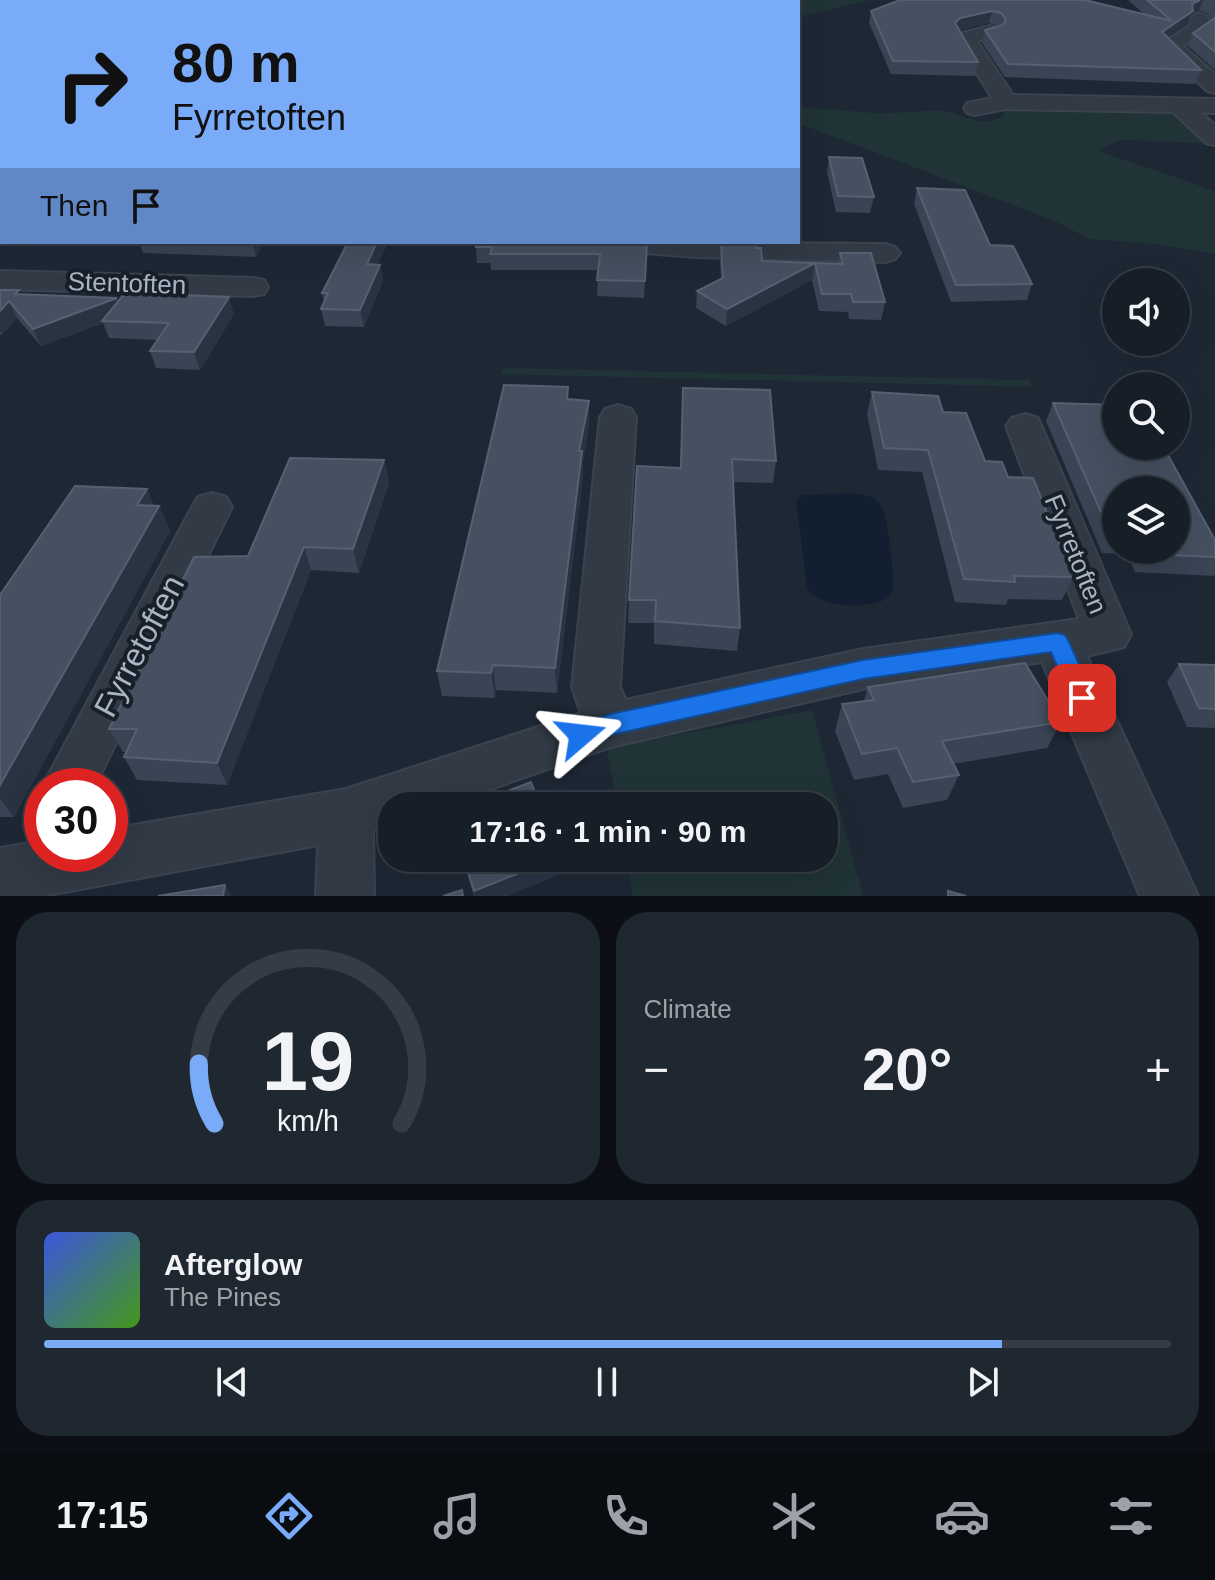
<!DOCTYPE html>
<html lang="en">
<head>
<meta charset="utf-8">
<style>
  :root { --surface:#161e28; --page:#1f2730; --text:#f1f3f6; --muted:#9ea2a8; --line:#353c45; --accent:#7aabf8 }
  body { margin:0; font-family:Arial,sans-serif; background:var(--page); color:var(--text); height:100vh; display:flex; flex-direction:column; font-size:30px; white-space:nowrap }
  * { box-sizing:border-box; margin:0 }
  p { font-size:26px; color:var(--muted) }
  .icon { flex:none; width:44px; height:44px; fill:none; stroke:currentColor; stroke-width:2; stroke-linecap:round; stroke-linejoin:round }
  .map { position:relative; height:896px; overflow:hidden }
  .details { display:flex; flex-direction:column; gap:16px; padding:16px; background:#0c1016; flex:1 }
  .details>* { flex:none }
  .hud { position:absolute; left:0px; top:0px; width:800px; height:244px; box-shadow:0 8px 32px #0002,0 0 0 2px var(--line); background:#7aabf8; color:#111; overflow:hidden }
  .buttons { position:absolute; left:1102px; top:268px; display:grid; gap:16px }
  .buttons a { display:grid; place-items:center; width:88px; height:88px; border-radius:50%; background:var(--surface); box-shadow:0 8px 32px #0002,0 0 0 2px var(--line); font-size:40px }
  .speed { position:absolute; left:24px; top:768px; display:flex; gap:16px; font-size:40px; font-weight:700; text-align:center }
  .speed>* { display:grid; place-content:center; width:104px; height:104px; border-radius:50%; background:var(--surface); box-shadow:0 8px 32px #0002,0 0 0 2px var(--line); line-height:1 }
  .speed .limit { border:12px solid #d22; background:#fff; color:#111 }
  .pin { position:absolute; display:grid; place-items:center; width:68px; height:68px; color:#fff; margin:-34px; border-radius:16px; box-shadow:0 4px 12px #0006 }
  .me { position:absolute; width:88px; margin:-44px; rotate:73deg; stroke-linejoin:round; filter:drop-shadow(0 0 6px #0008) }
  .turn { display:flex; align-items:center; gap:28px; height:168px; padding:0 40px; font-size:36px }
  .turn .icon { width:104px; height:104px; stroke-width:2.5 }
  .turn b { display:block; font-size:56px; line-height:68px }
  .then { display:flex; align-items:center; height:76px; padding:0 40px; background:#0003; gap:16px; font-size:30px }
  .big { font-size:60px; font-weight:600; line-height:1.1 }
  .details .tile { flex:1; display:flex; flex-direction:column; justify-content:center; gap:12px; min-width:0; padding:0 28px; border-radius:32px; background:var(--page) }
  .details .dial { align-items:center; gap:0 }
  .dial svg { height:208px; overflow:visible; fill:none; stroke:var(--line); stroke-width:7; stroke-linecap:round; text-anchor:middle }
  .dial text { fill:var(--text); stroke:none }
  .song { display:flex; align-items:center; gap:24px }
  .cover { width:96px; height:96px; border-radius:12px; background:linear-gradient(135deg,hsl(230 70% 55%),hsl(100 70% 35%)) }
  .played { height:8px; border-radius:4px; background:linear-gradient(90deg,var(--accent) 85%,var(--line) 85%) }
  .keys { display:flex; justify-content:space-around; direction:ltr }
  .heat { display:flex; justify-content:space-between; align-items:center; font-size:44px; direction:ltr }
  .details .tiles { flex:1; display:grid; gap:16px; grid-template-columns:1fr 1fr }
  .tile:last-child { grid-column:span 2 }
  .trip { position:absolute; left:378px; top:792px; width:460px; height:80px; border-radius:32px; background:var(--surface); box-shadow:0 8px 32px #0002,0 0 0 2px var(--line); font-weight:600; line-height:80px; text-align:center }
  .menu { display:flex; height:128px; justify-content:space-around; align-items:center; background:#090c10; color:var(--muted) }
  .menu .icon { width:56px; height:56px }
  .menu .selected { color:var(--accent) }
  .menu b { font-size:36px; color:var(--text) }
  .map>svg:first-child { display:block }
  .green { fill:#203336 }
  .water { fill:#121f31 }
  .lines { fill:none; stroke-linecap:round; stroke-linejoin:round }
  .minor-casing { stroke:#3b434f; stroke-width:4 }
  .minor { fill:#313a45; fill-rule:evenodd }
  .wall { fill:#394454; fill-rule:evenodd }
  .shaded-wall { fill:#293443 }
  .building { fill:#455060; stroke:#556070; stroke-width:2 }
  .route { fill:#1a73e8; stroke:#114b97; stroke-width:2 }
  .labels { text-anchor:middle; stroke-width:8; stroke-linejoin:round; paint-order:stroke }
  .street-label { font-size:26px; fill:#abb4c3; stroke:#171f29 }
  .near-street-label { font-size:32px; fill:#abb4c3; stroke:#171f29 }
</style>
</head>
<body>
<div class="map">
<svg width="1215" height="896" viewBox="0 0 1215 896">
  <rect width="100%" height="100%" fill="#1e2835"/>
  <!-- green -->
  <g class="green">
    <polygon points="168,0 518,0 165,2"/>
    <polygon points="659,0 871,0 798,17 798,2"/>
    <path d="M798,108C824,108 848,111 874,113C897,114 920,110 943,111C964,112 976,130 1004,116L1003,109L1164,110L1179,115L1206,143L1118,140L1099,151L1215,191V254L1155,244L1089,239L1057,222L798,123Z"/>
    <polygon points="503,368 1029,380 1034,387 501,374"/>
    <polygon points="812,710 863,896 633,896 626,858 824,858 824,806 617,806 607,748"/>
  </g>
  <!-- water -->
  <path class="water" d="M851,493C861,495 874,494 880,504C889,517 894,574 893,591C890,594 888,598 884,600C866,609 818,607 807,589L796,500L802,495Z"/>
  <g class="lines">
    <!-- minor casing -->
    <g class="minor-casing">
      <g id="minor">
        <polygon points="146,0 166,0 145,2"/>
        <polygon points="1198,13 1205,15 1214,25 1183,46 1215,74 1215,93 1207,91 1160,45 1192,24 1189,19"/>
        <polygon points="990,26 997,28 1000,32 997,36 977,41 1013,95 1215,99 1215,113 1201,113 1215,125 1215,145 1206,143 1173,112 1006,109 975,115 967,113 964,108 967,103 992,98 955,38 958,34"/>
        <polygon points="2,88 2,102 0,103 0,89"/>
        <rect x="0" y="141" width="2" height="14"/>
        <polygon points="0,187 2,187 0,205"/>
        <polygon points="604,242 885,244 895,247 900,253 895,259 885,262 696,257 618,251 608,248"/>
        <polygon points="0,271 253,278 264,280 268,287 264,294 253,296 0,289"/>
        <polygon points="618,405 631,409 636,417 620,687 626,700 863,649 1079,619 1006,426 1012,418 1025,414 1038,418 1131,634 1124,647 1087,656 1198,896 1140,896 1042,662 863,689 611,747 442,806 392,806 392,823 373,830 374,896 316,896 318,845 43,896 0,896 0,848 42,841 42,854 110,854 110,829 346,789 581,713 572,687 600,417 605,409"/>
        <polygon points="212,493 226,497 232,507 95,786 42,787 192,507 198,497"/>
      </g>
    </g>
    <!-- minor -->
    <use href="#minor" class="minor"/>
  </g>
  <!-- wall -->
  <g class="wall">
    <polygon points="900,0 1145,15 1128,0 1215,0 1215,70 1188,46 1193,33 1212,20 1207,13 1199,10 1191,14 1188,23 1167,37 1201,70 1195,84 1005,77 982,43 985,30 999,26 989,23 960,30 978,62 975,76 891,74 869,23 871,11"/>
    <polygon points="829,157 874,197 870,213 836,212 827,172"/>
    <polygon points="917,188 990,245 1032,284 1027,300 951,302 914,204"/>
    <polygon points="139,242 265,242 256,257 143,253"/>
    <polygon points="348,242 388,242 377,265 380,265 383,281 364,327 325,326 321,309 324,302 322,293"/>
    <polygon points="647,242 644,298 597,296 598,270 491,270 490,263 477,263 476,247"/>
    <polygon points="721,244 756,248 762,261 815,263 812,280 726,326 696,308 697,291 721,279 720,261"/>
    <polygon points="840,253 885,302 881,320 849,319 848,312 819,311 812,280 815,263 838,264"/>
    <polygon points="0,290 20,294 117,298 118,301 234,314 200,370 156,368 150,351 157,340 109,338 103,323 41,346 17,318 2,335 0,335"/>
    <polygon points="683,388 776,461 773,483 733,482 740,628 737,651 654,644 654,623 628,623 629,600 680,468"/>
    <polygon points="872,392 943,412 985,461 1008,477 1073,577 1062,600 1008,599 1006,605 955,602 922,472 878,470 867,414"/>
    <polygon points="569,400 589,401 589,425 583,461 583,476 557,693 496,690 495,698 442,696 437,671"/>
    <path d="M1053,403L1215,540V574L1214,576L1135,572L1127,554L1102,553L1046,421ZM1116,490L1176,550H1116Z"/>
    <polygon points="384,460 389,483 359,573 311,570 227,785 137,780 124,757 127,752 123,752 109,729 248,556"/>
    <polygon points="147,489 154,506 159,506 170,531 14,817 0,817 0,595"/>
    <polygon points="1179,664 1215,665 1215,728 1187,727 1167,682"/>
    <polygon points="868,687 1061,722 1047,748 953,764 959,775 947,800 903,808 888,774 854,780 835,731 842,704 864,701"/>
    <polygon points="462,858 557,858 561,874 507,896 474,896"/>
  </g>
  <!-- shaded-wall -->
  <g class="shaded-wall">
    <polygon points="1200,0 1203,0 1199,10 1191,14 1188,23 1157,45 1162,32 1192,4"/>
    <polygon points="992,11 989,23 957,31 955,23 960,18"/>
    <polygon points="2,45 2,61 0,62 0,47"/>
    <polygon points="252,242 265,242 256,257"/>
    <polygon points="377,242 387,242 370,281 367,264"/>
    <polygon points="815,263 812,280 726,326 727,309"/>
    <polygon points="380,265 383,281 364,327 360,310"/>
    <polygon points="229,297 234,314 200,370 194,352"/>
    <polygon points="117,298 124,316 102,321 103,323 41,346 33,329"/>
    <polygon points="9,301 17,318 2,335 0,330 0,311"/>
    <polygon points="589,401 589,425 583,461 583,476 557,693 555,668 579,451"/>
    <polygon points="384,460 389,483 359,573 353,549"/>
    <polygon points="147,489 156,511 159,506 170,531 14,817 0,799 0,785 137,505"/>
    <polygon points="304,547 311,570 227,785 217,763"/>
    <polygon points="493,665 496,690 495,698 491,673"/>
    <polygon points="557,858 560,858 561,874 507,896 475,896 474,891"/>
    <polygon points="225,885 231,896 223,896"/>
  </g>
  <!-- building -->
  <g class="building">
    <polygon points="900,0 1085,0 1172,21 1147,0 1200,0 1192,4 1193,11 1162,32 1201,70 1008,64 985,30 1003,25 1006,19 1001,13 992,11 960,18 955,23 978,62 893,61 871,11"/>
    <polygon points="0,5 2,5 2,45 0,47"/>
    <polygon points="1215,18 1215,52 1193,33"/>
    <polygon points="829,157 862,158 874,197 838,196"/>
    <polygon points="917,188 965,190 990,245 1013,246 1032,284 956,285"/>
    <polygon points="348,242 377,242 367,264 380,265 360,310 321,309 328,293 322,293"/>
    <polygon points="477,242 647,242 645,281 597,280 600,254 490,254 492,247 476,247"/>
    <polygon points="721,244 756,245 756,248 761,248 762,261 815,263 727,309 697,291 723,278"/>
    <polygon points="840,253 871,253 885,302 853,302 851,294 822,294 815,263 843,264"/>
    <polygon points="0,290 19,290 15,294 117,298 33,329 9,301 0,311"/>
    <polygon points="125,293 229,297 194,352 150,351 169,323 102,321"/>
    <polygon points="504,385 568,387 567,399 589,401 579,451 582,451 555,668 493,665 491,673 437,671"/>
    <polygon points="683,388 770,390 776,461 732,459 740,628 655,621 656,600 629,600 637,466 681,468"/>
    <polygon points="872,392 938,396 943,412 966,413 985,461 1002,462 1008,477 1033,478 1073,577 1014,576 1015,582 964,579 928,450 884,448"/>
    <polygon points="1053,403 1116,405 1116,446 1163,446 1215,540 1215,557 1144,554 1143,550 1176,550 1176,490 1116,490 1116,535 1111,535"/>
    <polygon points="290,458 384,460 353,549 304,547 217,763 124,757 137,729 109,729 194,557 248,556"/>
    <polygon points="75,486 147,489 137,505 159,506 0,785 0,595"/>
    <polygon points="1025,663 1061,722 942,741 959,775 913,782 897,748 862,754 842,704 874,700 868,687"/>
    <polygon points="1179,664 1215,665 1215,709 1199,708"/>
    <polygon points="531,782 540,806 468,806"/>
    <polygon points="464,858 557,858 474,891"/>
    <polygon points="225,885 223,896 158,896"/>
    <polygon points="462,890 463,896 443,896"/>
    <polygon points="948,891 966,896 948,896"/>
  </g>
  <!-- route -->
  <polygon class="route" points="1057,633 1065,635 1069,642 1094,698 1091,705 1082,708 1074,705 1051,652 863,679 611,735 581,745 573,742 569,735 573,727 611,714 863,660"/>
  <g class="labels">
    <!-- street labels -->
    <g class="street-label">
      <text transform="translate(127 283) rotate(2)" y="9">Stentoften</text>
      <text transform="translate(1076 554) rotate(68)" y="9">Fyrretoften</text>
    </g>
    <!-- near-street labels -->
    <g class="near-street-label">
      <text transform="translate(139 646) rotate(-62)" y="11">Fyrretoften</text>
    </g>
  </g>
</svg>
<div class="buttons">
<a><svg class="icon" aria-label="sound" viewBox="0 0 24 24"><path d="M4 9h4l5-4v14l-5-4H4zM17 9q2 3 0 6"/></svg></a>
<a><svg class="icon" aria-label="search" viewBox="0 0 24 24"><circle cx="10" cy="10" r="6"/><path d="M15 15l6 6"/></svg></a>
<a><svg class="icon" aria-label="layers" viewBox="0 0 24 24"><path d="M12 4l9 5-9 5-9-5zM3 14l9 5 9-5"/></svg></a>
</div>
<div class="speed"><div class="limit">30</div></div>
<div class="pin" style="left:1082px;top:698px;background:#d93025"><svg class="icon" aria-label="arrive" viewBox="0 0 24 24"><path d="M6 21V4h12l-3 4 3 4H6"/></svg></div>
<svg class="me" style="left:581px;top:735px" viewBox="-20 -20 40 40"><path d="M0-17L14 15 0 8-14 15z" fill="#1a73e8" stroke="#fff" stroke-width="4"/></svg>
<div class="trip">17:16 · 1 min · 90 m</div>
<div class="hud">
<div class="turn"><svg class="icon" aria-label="right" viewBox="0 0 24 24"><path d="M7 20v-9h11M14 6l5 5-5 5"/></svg><div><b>80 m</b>Fyrretoften</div></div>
<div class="then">Then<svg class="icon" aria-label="arrive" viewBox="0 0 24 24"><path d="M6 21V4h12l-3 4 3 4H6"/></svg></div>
</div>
</div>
<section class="details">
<div class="tiles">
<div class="tile dial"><svg viewBox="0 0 100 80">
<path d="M14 69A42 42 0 1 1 86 69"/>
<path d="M14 69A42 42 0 0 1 8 46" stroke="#7aabf8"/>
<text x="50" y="56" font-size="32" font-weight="700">19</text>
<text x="50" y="72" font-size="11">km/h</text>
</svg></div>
<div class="tile"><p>Climate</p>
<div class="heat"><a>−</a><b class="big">20°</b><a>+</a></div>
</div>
<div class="tile">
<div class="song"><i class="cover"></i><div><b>Afterglow</b><p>The Pines</p></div></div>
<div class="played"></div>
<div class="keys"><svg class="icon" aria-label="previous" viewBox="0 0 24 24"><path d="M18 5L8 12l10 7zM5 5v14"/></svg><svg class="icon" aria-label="pause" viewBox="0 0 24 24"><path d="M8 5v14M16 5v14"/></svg><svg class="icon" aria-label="next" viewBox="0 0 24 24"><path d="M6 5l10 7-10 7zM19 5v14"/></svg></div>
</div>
</div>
</section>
<nav class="menu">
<b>17:15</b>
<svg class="icon selected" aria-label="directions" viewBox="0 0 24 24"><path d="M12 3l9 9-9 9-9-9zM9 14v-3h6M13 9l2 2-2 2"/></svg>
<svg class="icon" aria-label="music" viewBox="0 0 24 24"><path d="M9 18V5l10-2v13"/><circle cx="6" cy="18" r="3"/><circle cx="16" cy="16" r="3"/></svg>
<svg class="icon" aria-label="phone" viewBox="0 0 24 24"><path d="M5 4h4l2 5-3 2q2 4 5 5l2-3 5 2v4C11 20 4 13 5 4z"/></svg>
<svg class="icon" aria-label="climate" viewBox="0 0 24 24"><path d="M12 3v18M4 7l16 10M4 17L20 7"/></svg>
<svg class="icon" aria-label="car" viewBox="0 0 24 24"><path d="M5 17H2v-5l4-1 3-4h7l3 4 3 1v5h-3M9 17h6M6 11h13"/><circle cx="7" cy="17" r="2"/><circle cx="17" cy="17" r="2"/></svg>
<svg class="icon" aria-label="filters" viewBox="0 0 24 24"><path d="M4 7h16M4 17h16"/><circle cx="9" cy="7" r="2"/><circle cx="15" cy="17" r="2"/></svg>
</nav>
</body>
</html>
